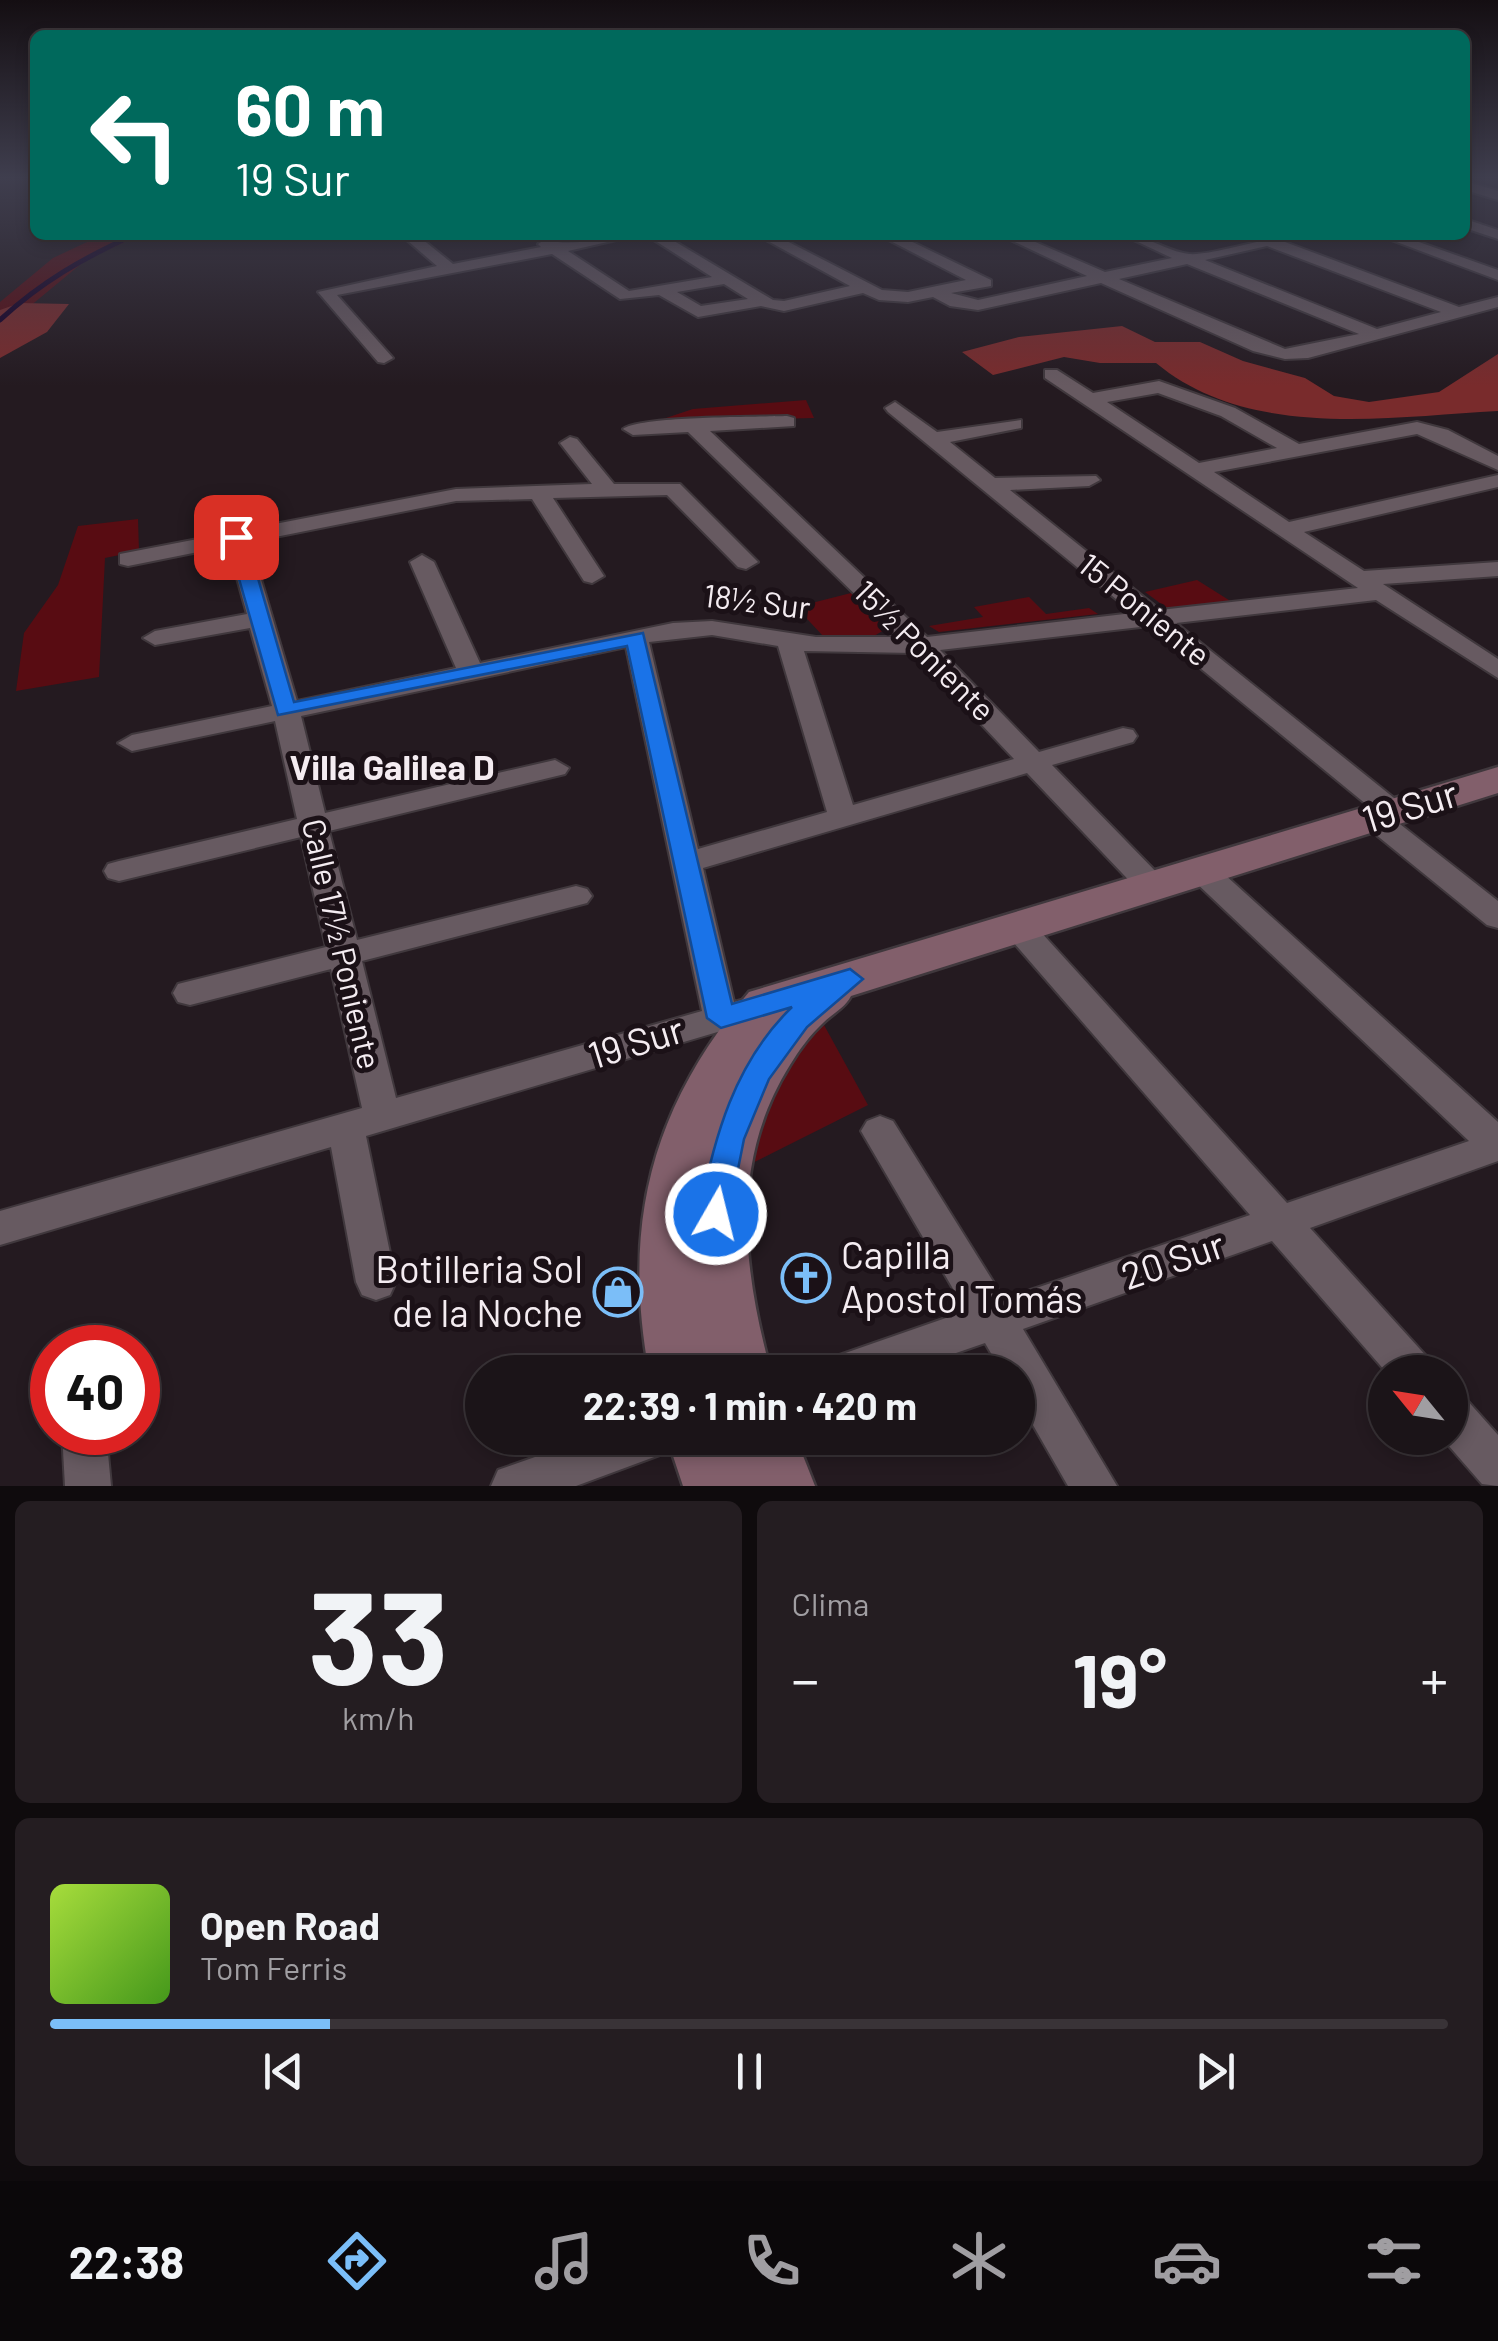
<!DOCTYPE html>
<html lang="es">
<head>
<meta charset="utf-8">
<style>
  :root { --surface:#1b1418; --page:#241d21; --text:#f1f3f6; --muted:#a09ea2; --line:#393337; --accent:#7bbef8 }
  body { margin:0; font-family:Barlow,sans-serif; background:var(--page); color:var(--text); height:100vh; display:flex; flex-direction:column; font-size:38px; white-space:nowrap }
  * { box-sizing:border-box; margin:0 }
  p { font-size:32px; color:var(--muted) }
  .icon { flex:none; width:55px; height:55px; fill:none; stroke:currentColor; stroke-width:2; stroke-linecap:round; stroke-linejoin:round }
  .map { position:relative; height:1486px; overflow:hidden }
  .sheet { display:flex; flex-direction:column; gap:15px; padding:15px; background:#0f0b0d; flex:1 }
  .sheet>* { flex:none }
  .hud { position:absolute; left:30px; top:30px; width:1440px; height:210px; border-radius:15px; box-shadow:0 5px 15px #0003,0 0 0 2px var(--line); background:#00695c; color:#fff; overflow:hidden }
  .needle { width:65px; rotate:300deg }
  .controls { position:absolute; left:1368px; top:1355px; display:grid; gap:20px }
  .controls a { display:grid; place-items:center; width:100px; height:100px; border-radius:50%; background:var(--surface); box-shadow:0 5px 15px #0003,0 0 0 2px var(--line); font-size:50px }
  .speed { position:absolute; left:30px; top:1325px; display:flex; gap:20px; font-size:50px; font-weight:700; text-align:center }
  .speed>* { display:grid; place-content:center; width:130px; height:130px; border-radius:50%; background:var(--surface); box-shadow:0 5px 15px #0003,0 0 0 2px var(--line); line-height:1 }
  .speed .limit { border:15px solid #d22; background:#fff; color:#111 }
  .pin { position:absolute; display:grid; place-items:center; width:85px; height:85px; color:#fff; margin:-42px; border-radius:20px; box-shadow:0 5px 15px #0006 }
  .me { position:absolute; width:110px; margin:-55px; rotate:8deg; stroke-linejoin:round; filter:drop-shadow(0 0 8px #0008) }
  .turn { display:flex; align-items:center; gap:35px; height:210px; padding:0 40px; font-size:45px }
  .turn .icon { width:130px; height:130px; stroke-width:2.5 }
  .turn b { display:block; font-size:70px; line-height:85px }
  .big { font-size:75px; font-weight:700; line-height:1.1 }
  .sheet .widget { flex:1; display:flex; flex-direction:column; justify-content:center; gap:15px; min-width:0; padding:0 35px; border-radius:15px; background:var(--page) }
  .sheet .dial { align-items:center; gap:0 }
  .dial b { font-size:130px; line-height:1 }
  .song { display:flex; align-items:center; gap:30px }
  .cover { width:120px; height:120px; border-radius:15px; background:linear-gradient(135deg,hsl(80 70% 55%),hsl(100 70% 35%)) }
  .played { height:10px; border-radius:5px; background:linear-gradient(90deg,var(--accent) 20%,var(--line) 20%) }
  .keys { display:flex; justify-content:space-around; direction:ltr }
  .heat { display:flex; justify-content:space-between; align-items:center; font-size:55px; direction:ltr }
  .sheet .tiles { flex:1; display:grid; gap:15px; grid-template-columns:1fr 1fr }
  .widget:last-child { grid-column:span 2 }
  .trip { position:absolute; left:465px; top:1355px; width:570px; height:100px; border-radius:50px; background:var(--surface); box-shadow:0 5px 15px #0003,0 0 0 2px var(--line); font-weight:700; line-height:100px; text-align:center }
  .tabs { display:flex; height:160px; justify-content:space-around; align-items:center; background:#0b080a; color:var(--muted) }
  .tabs .icon { width:70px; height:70px }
  .tabs .selected { color:var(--accent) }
  .tabs b { font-size:45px; color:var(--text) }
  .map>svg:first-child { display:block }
  .green { fill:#580c12 }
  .forest { fill:#792b2c }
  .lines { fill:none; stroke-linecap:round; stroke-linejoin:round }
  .stream { stroke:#140027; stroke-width:5 }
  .street-casing { stroke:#40383d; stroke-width:4 }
  .secondary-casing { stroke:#40383d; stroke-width:5 }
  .street { fill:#675a61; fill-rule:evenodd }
  .secondary { fill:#825f6b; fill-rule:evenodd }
  .route { fill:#1a73e8; stroke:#114b97; stroke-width:2.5 }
  .labels { text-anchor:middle; stroke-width:10; stroke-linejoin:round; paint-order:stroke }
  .street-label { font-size:32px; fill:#f4ecf1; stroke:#1b1117 }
  .neighbourhood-label { font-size:35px; font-weight:bold; fill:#f4ecf1; stroke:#1b1117 }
  .near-street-label { font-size:38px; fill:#f4ecf1; stroke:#1b1117 }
  .near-poi-label { font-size:38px; fill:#f4ecf1; stroke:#1b1117; text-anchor:start }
</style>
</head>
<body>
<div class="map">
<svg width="1498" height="1486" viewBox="0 0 1498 1486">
  <rect width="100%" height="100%" fill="#241a20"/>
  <!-- green -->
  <g class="green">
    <polygon points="102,235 141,235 87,259 0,331 0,302 53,258"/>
    <polygon points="806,400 814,418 654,422 693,409"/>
    <polygon points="138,519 139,551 105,558 99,677 16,691 24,633 58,585 78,526"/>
    <polygon points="1197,580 1232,602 1168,609 1145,592"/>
    <polygon points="851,593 891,626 874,636 823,636 796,607"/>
    <polygon points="1029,597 1046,614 1089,608 1098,614 939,632 929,626 983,617 974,607"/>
    <polygon points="824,1025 868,1105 709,1185 798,1037"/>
  </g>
  <!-- forest -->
  <g class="forest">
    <polygon points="20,303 69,304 47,332 0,358 0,310"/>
    <path d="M1122,326L1155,342H1200L1243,361L1305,378L1334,396L1369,402L1439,392L1498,354V411C1386,417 1249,440 1156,363H1100L1064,357L993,375L962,352L1019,337Z"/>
  </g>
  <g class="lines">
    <!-- stream -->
    <path class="stream" d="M0,320C41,282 83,258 134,235"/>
    <!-- street casing -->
    <g class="street-casing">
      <g id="street">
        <polygon points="1465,181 1498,191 1498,200 1465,190"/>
        <polygon points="1465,219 1498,230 1498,239 1465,228"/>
        <path d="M401,235H417L453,264L541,247L538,244L546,239C571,249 610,235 638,235L568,251L629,291L712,277L646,235H664L773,300L784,301L850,286L757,235H775L882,290L908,292L966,280L879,235H898L991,280V286L951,293L978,300L1087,276L1000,235H1019L1105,272L1172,258L1123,235C1148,235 1165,251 1189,254C1214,256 1270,235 1304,235L1285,242L1459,307L1498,297V307L1308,358L1285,359L1253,351L1101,283L978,310L950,306L933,297L908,302L879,300L863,293L784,311L761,306L698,317L659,295L620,299L552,254L337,295L393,358L384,363L378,362L318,292L437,266ZM1267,246L1441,312L1377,329L1205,260ZM1187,264L1359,334L1285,349L1119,279ZM724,284L748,299L701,306L677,292Z"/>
        <polygon points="1378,235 1399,235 1498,270 1498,280"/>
        <path d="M1045,370H1057L1093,393L1159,381L1235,408L1299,444L1417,422L1448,430L1498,456V470L1417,434L1214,472L1289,522L1498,475V487L1304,532L1364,571L1498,562V576L1383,584L1498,659V678L1376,600L1176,623L1404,806L1409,812L1396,821L1498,901V928L1487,925L1364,825L1359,818L1372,809L1149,626L940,650L1039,752L1123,728L1133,730L1137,736L1133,742L1052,765L1163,879L1168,886L1163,893H1141L1027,773L703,868L734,1002L766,993L778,996L783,1005L778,1014L366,1136L396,1282L390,1295L376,1300L362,1295L356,1282L331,1147L0,1245V1211L362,1108L331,969L190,1005L178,1002L173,993L178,984L326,947L301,837L119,881L108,878L104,871L108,864L119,861L297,819L275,721L132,751L118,743L132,735L272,706L250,628L155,645L143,638L155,631L247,614L228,546L128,566L120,564V554L456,489L592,484L560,443L570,437L577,439L614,484H680L758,562L746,569L738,567L667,495L553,498L604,576L592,583L584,581L532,499L456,501L250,542L297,701L456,668L410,562L422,555L434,562L480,663L673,623L712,621L816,637H899L688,432L633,435L623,429C639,416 757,417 787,416L794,418V426L710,431L927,637L1133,613L888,412L885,408L895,402L937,432L1021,420V428L950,442L995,478L1096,476L1100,480L1089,486L1010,490L1160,610L1358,588L1045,378ZM1158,393L1221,416L1277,448L1199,463L1107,402ZM712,635L778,646L827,812L698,849L649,642ZM626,647L702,1011L396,1098L362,961L587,903L592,896L587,889L576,886L357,940L329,831L565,774L569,768L555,760L325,813L301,716ZM804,651L914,653L1014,759L853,805Z"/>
        <polygon points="1202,861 1213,864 1498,1122 1498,1161 1310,1228 1428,1358 1434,1372 1386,1372 1272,1241 1023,1329 1117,1486 1068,1486 1018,1399 1018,1372 1002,1372 985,1343 901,1372 824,1372 831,1358 966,1311 861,1131 867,1121 880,1116 893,1121 1004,1299 1250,1215 1007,935 1002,927 1007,919 1029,919 1287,1203 1469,1141 1191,878 1187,871 1191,864"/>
        <polygon points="1450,1393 1466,1399 1498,1435 1498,1486 1482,1484 1442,1438 1450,1438"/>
        <polygon points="62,1432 106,1432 111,1486 65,1486"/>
        <polygon points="589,1438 671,1438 665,1453 576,1486 491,1486 498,1470"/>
      </g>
    </g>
    <!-- secondary casing -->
    <g class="secondary-casing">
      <g id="secondary">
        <path d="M1498,767V793L851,996C845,1008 833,1013 823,1023C810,1035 799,1050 790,1065C729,1162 743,1269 771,1372H649C622,1224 651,1108 749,992Z"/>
        <polygon points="667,1438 796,1438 815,1486 683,1486"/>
      </g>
    </g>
    <!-- street -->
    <use href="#street" class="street"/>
    <!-- secondary -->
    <use href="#secondary" class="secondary"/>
  </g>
  <!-- sky -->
  <linearGradient id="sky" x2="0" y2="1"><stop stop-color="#140e12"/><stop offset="0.46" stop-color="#3f3e4e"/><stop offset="1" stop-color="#3f3e4e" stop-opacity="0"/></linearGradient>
  <rect width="1498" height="386" fill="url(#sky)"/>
  <!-- route -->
  <path class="route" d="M236,532L246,537L294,702L643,633L732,1004L850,969L863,979L807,1027L769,1079L744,1139L727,1224L716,1228L704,1224L699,1214C714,1138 734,1063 792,1007L721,1028L707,1018L627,646L278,715L227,537Z"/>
  <!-- icons -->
  <defs>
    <g id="church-ring" transform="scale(2.5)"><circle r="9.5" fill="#1b1117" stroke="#7bbef8" stroke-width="1.5"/><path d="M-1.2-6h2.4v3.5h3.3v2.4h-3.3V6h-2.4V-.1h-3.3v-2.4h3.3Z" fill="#7bbef8"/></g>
    <g id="shop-ring" transform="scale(2.5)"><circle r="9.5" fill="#1b1117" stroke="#7bbef8" stroke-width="1.5"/><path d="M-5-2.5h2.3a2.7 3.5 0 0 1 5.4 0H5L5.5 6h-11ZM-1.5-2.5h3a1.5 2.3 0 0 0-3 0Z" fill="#7bbef8"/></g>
  </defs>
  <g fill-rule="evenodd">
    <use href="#church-ring" x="806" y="1278"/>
    <use href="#shop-ring" x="618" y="1292"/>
  </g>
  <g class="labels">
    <!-- street labels -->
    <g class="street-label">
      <text transform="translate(757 602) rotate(7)" y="11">18½ Sur</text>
      <text transform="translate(1144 610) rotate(39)" y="11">15 Poniente</text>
      <text transform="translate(924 651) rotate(45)" y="11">15½ Poniente</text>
      <text transform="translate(341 944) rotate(77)" y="11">Calle 17½ Poniente</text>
    </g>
    <!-- neighbourhood labels -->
    <g class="neighbourhood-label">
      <text x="392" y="780">Villa Galilea D</text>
    </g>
    <!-- near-street labels -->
    <g class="near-street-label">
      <text transform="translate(1410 807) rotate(-17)" y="13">19 Sur</text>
      <text transform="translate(636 1043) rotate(-17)" y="13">19 Sur</text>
      <text transform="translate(1173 1261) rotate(-19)" y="13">20 Sur</text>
    </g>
    <!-- near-poi labels -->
    <g class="near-poi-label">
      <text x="841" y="1269">Capilla<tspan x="841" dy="44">Apostol Tomás</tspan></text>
      <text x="583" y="1283" text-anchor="end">Botilleria Sol<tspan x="583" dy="44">de la Noche</tspan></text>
    </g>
  </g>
</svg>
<div class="controls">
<a><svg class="needle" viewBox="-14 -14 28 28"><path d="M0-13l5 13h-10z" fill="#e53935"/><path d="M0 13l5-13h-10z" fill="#a09ea2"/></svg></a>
</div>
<div class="speed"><div class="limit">40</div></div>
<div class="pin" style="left:236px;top:537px;background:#d93025"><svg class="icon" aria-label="arrive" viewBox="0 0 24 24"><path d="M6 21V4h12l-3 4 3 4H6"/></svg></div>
<svg class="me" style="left:716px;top:1214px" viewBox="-20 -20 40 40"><circle r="17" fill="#1a73e8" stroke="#fff" stroke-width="3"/><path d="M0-11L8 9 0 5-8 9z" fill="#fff"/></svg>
<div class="trip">22:39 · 1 min · 420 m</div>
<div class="hud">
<div class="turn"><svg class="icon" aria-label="left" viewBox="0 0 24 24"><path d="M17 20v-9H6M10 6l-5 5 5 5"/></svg><div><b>60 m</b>19 Sur</div></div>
</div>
</div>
<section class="sheet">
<div class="tiles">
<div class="widget dial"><b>33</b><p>km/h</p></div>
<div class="widget"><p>Clima</p>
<div class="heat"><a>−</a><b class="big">19°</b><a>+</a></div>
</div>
<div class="widget">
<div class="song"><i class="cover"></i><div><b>Open Road</b><p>Tom Ferris</p></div></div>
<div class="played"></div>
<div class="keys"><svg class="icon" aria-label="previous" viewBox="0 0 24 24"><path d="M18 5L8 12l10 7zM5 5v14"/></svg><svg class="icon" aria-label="pause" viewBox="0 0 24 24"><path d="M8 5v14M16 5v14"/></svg><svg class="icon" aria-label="next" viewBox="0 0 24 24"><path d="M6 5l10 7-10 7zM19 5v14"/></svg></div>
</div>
</div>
</section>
<nav class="tabs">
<b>22:38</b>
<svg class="icon selected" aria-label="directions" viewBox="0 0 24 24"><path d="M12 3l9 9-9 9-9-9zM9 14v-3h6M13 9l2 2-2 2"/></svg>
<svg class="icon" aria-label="music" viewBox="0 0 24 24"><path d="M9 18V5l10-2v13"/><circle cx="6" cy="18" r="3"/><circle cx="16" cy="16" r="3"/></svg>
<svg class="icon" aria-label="phone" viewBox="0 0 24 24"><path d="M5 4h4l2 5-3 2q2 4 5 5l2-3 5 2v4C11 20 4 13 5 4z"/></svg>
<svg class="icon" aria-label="climate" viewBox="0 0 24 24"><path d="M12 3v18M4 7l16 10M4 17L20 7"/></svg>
<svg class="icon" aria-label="car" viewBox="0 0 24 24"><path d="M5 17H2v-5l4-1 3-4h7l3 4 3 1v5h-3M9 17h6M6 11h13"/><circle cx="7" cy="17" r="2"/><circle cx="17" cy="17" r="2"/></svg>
<svg class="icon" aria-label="filters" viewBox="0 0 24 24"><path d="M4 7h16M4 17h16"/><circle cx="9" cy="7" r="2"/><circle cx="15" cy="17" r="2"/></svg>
</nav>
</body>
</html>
